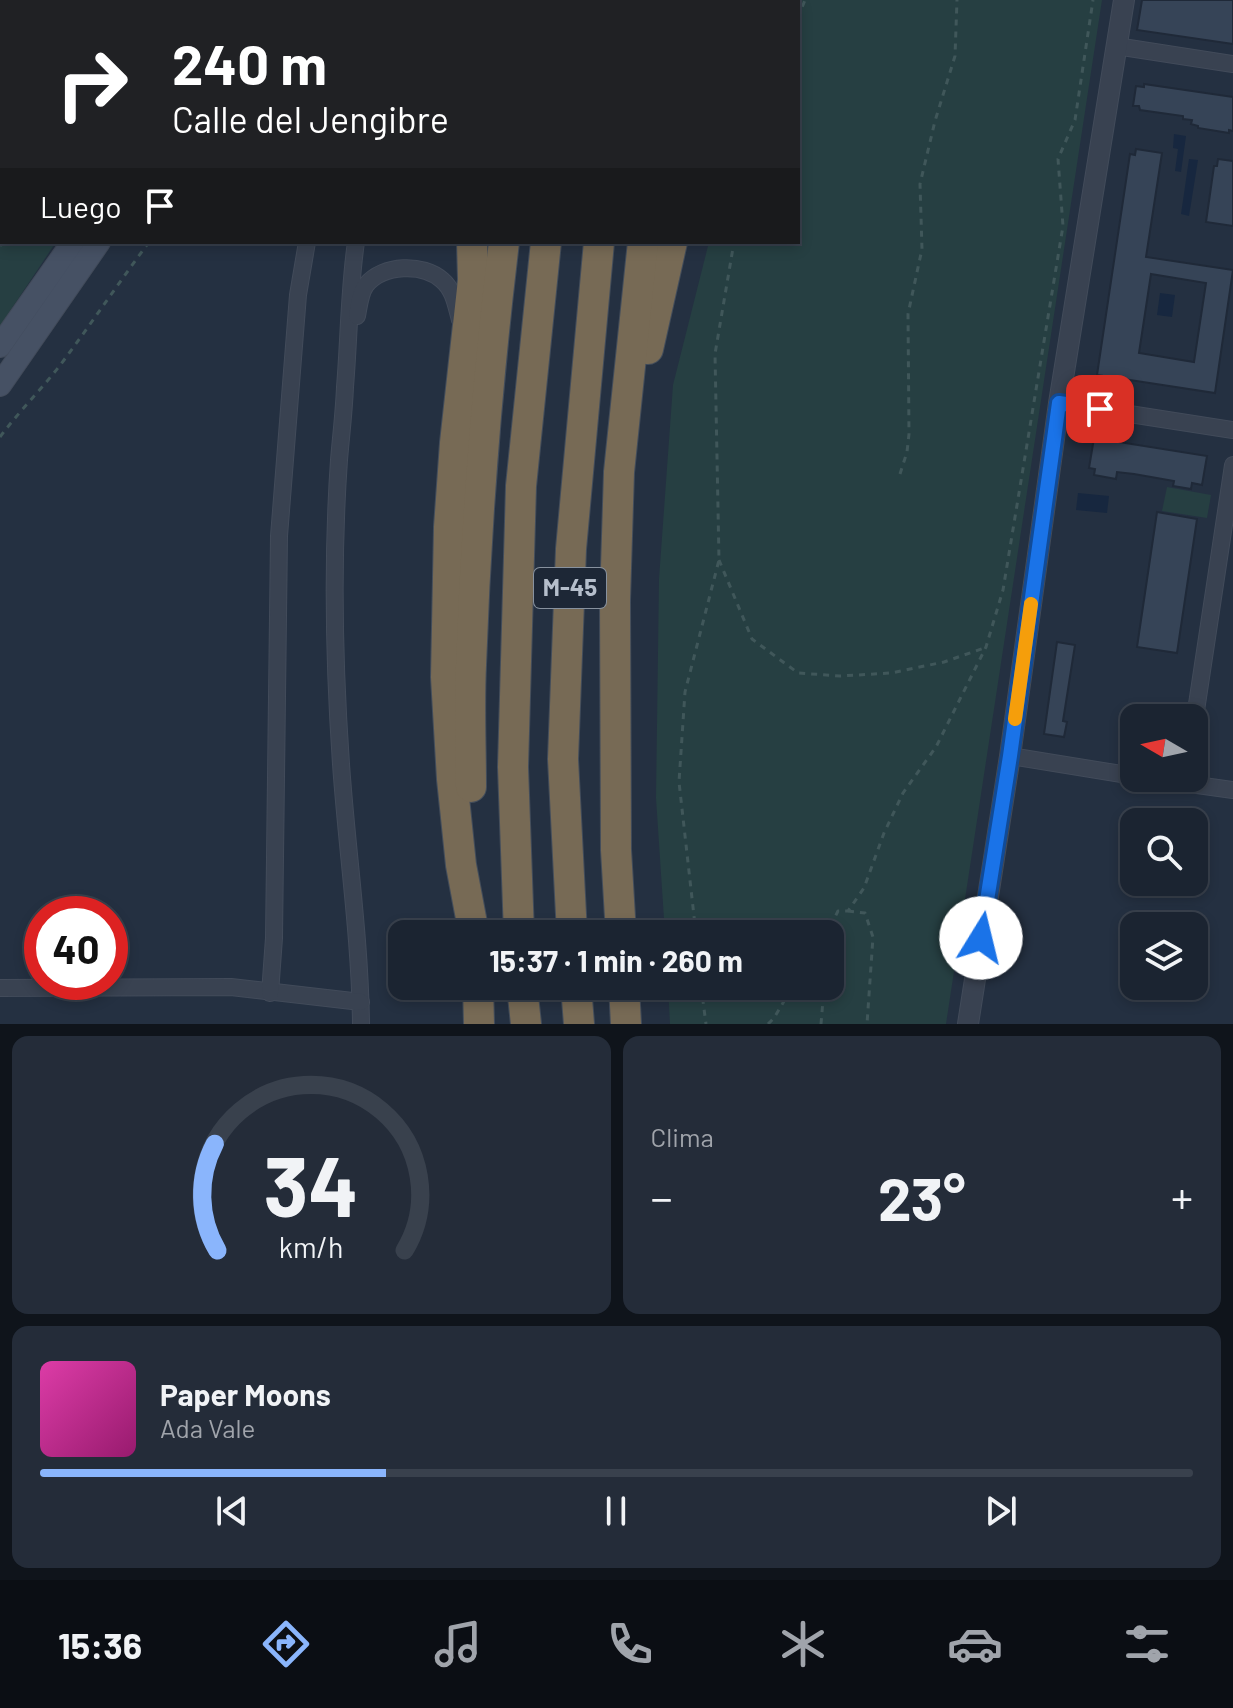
<!DOCTYPE html>
<html lang="es">
<head>
<meta charset="utf-8">
<style>
  :root { --surface:#1b2431; --page:#242c39; --text:#f1f3f6; --muted:#a0a4ab; --line:#39414d; --accent:#8ab5fc }
  body { margin:0; font-family:Barlow,sans-serif; background:var(--page); color:var(--text); height:100vh; display:flex; flex-direction:column; font-size:30px; white-space:nowrap }
  * { box-sizing:border-box; margin:0 }
  p { font-size:26px; color:var(--muted) }
  .icon { flex:none; width:44px; height:44px; fill:none; stroke:currentColor; stroke-width:2; stroke-linecap:round; stroke-linejoin:round }
  .map { position:relative; height:1024px; overflow:hidden }
  .drawer { display:flex; flex-direction:column; gap:12px; padding:12px; background:#0f141b; flex:1 }
  .drawer>* { flex:none }
  .banner { position:absolute; left:0px; top:0px; width:800px; height:244px; box-shadow:0 4px 12px #0003,0 0 0 2px var(--line); background:#202124; color:#fff; overflow:hidden }
  .needle { width:52px; rotate:279deg }
  .controls { position:absolute; left:1120px; top:704px; display:grid; gap:16px }
  .controls a { display:grid; place-items:center; width:88px; height:88px; border-radius:16px; background:var(--surface); box-shadow:0 4px 12px #0003,0 0 0 2px var(--line); font-size:40px }
  .speed { position:absolute; left:24px; top:896px; display:flex; gap:16px; font-size:40px; font-weight:700; text-align:center }
  .speed>* { display:grid; place-content:center; width:104px; height:104px; border-radius:50%; background:var(--surface); box-shadow:0 4px 12px #0003,0 0 0 2px var(--line); line-height:1 }
  .speed .limit { border:12px solid #d22; background:#fff; color:#111 }
  .pin { position:absolute; display:grid; place-items:center; width:68px; height:68px; color:#fff; margin:-34px; border-radius:16px; box-shadow:0 4px 12px #0006 }
  .me { position:absolute; width:88px; margin:-44px; rotate:9deg; stroke-linejoin:round; filter:drop-shadow(0 0 6px #0008) }
  .turn { display:flex; align-items:center; gap:28px; height:168px; padding:0 40px; font-size:36px }
  .turn .icon { width:104px; height:104px; stroke-width:2.5 }
  .turn b { display:block; font-size:56px; line-height:68px }
  .then { display:flex; align-items:center; height:76px; padding:0 40px; background:#0003; gap:16px; font-size:30px }
  .big { font-size:60px; font-weight:700; line-height:1.1 }
  .drawer .tile { flex:1; display:flex; flex-direction:column; justify-content:center; gap:12px; min-width:0; padding:0 28px; border-radius:16px; background:var(--page) }
  .drawer .dial { align-items:center; gap:0 }
  .dial svg { height:208px; overflow:visible; fill:none; stroke:var(--line); stroke-width:7; stroke-linecap:round; text-anchor:middle }
  .dial text { fill:var(--text); stroke:none }
  .song { display:flex; align-items:center; gap:24px }
  .cover { width:96px; height:96px; border-radius:12px; background:linear-gradient(135deg,hsl(320 70% 55%),hsl(320 70% 35%)) }
  .played { height:8px; border-radius:4px; background:linear-gradient(90deg,var(--accent) 30%,var(--line) 30%) }
  .keys { display:flex; justify-content:space-around; direction:ltr }
  .heat { display:flex; justify-content:space-between; align-items:center; font-size:44px; direction:ltr }
  .drawer .tiles { flex:1; display:grid; gap:12px; grid-template-columns:1fr 1fr }
  .tile:last-child { grid-column:span 2 }
  .trip { position:absolute; left:388px; top:920px; width:456px; height:80px; border-radius:16px; background:var(--surface); box-shadow:0 4px 12px #0003,0 0 0 2px var(--line); font-weight:700; line-height:80px; text-align:center }
  .dock { display:flex; height:128px; justify-content:space-around; align-items:center; background:#0b0e14; color:var(--muted) }
  .dock .icon { width:56px; height:56px }
  .dock .selected { color:var(--accent) }
  .dock b { font-size:36px; color:var(--text) }
  .map>svg:first-child { display:block }
  .green { fill:#263f42 }
  .water { fill:#17273f }
  .building { fill:#364457; stroke:#1f2938; stroke-width:2; fill-rule:evenodd }
  .lines { fill:none; stroke-linecap:round; stroke-linejoin:round }
  .minor-casing { stroke:#424b5a; stroke-width:18 }
  .tertiary-casing { stroke:#424b5a; stroke-width:22 }
  .secondary-casing { stroke:#424b5a; stroke-width:24 }
  .motorway-casing { stroke:#434d5b; stroke-width:32 }
  .path { stroke:#40575a; stroke-width:3; stroke-dasharray:6 6; stroke-linecap:butt }
  .minor { stroke:#394251; stroke-width:16 }
  .tertiary { stroke:#394251; stroke-width:20 }
  .secondary { stroke:#465164; stroke-width:22 }
  .motorway { stroke:#776a55; stroke-width:30 }
  .route-casing { stroke:#114b97; stroke-width:20 }
  .route { stroke:#1a73e8; stroke-width:14 }
  .slow { stroke:#f59e0b; stroke-width:14 }
  .labels { text-anchor:middle; stroke-width:8; stroke-linejoin:round; paint-order:stroke }
  .shield { fill:#1d2736; stroke:#87919e; stroke-width:2 }
  .shield-label { font-size:24px; font-weight:bold; fill:#b5becb }
</style>
</head>
<body>
<div class="map">
<svg width="1233" height="1024" viewBox="0 0 1233 1024">
  <rect width="100%" height="100%" fill="#243041"/>
  <!-- green -->
  <g class="green">
    <polygon points="0,0 183,0 183,2 2,2 2,242 56,242 0,326"/>
    <polygon points="767,0 1102,0 946,1024 670,1024 668,986 830,986 830,934 665,934 656,798 659,579 673,385 709,242 798,242 798,2 766,2"/>
    <polygon points="1167,487 1211,495 1207,518 1162,511"/>
  </g>
  <!-- water -->
  <g class="water">
    <polygon points="1174,134 1186,136 1181,172 1175,171 1178,149 1173,148"/>
    <polygon points="1189,159 1198,160 1189,216 1181,214"/>
    <polygon points="1160,293 1175,295 1172,317 1157,315"/>
    <polygon points="1078,493 1109,496 1107,513 1076,510"/>
  </g>
  <!-- building -->
  <g class="building">
    <polygon points="1142,0 1233,0 1233,44 1137,30"/>
    <polygon points="1144,84 1233,97 1233,131 1229,130 1229,133 1198,128 1198,126 1191,124 1192,120 1183,119 1183,116 1140,110 1139,106 1133,106 1136,86 1144,87"/>
    <path d="M1136,149L1162,153L1146,257L1233,270L1215,393L1097,375L1130,154L1135,155ZM1151,274L1206,283L1194,362L1139,353Z"/>
    <polygon points="1218,159 1233,161 1233,226 1206,222 1214,166 1217,166"/>
    <polygon points="1094,438 1207,456 1202,485 1192,483 1191,489 1173,486 1174,481 1134,474 1117,472 1116,479 1094,475 1095,469 1089,468"/>
    <polygon points="1157,512 1197,519 1177,653 1137,647"/>
    <polygon points="1057,642 1075,645 1063,721 1067,722 1064,737 1044,734"/>
  </g>
  <g class="lines">
    <!-- minor casing -->
    <g class="minor-casing">
      <g id="minor">
        <polyline points="350,2 351,0"/>
        <polyline points="398,2 398,0"/>
        <polyline points="1116,46 1233,64"/>
        <path d="M356,242C349,290 349,339 345,387C344,412 341,436 339,460C332,560 334,663 341,764C347,851 360,937 361,1024"/>
        <path d="M357,316C359,306 360,293 366,285C383,264 423,263 442,280C454,290 456,306 460,320"/>
        <polyline points="1059,403 1233,430"/>
        <polyline points="1194,724 1233,465"/>
        <polyline points="1010,756 1134,776"/>
        <polyline points="1147,778 1233,790"/>
        <polyline points="0,988 231,987 361,1002"/>
        <polyline points="270,993 274,938 279,536 298,295 307,242"/>
      </g>
    </g>
    <!-- tertiary casing -->
    <g class="tertiary-casing">
      <polyline id="tertiary" points="968,1024 1010,756 1059,403 1124,0"/>
    </g>
    <!-- secondary casing -->
    <g class="secondary-casing">
      <g id="secondary">
        <polyline points="196,2 197,0"/>
        <polyline points="220,2 221,0"/>
        <polyline points="0,346 73,242"/>
        <polyline points="0,385 99,242"/>
      </g>
    </g>
    <!-- motorway casing -->
    <g class="motorway-casing">
      <g id="motorway">
        <polyline points="424,0 425,2"/>
        <polyline points="539,2 540,0"/>
        <polyline points="584,2 584,0"/>
        <polyline points="637,2 637,0"/>
        <polyline points="678,2 678,0"/>
        <polyline points="735,2 735,0"/>
        <polyline points="472,242 473,280 455,443 449,527 446,677 452,779 461,865 474,934"/>
        <polyline points="648,349 672,242"/>
        <path d="M471,787C471,746 469,706 471,665C476,524 487,382 504,242"/>
        <polyline points="519,934 513,767 521,486 546,242"/>
        <polyline points="572,934 563,759 571,549 599,242"/>
        <polyline points="621,934 616,850 615,600 619,472 643,242"/>
        <polyline points="478,986 479,1024"/>
        <polyline points="522,986 526,1024"/>
        <polyline points="576,986 579,1024"/>
        <polyline points="624,986 626,1024"/>
      </g>
    </g>
    <!-- path -->
    <g class="path">
      <polyline points="113,2 115,0"/>
      <polyline points="276,2 276,0"/>
      <polyline points="798,18 805,0"/>
      <polyline points="0,246 2,242"/>
      <path d="M0,437C20,410 44,387 64,360C93,321 120,281 149,242"/>
      <polyline points="900,474 907,452 909,434 908,314 922,249 920,184 935,121 955,56 957,0"/>
      <polyline points="719,560 752,639 798,673 840,676 891,673 944,662 984,648"/>
      <polyline points="848,911 865,913 873,937 867,1024"/>
      <polyline points="696,934 679,782 685,692 719,560 715,354 734,242"/>
      <polyline points="825,934 831,924"/>
      <polyline points="830,985 836,965 836,949 832,935 832,923 838,911 848,911 864,888 884,833 903,793 936,747 986,647 1003,590 1063,226 1058,159 1075,120 1093,0"/>
      <polyline points="701,986 706,1024"/>
      <polyline points="768,1024 774,1018 793,986"/>
      <polyline points="821,1024 823,1000 830,986"/>
    </g>
    <!-- minor -->
    <use href="#minor" class="minor"/>
    <!-- tertiary -->
    <use href="#tertiary" class="tertiary"/>
    <!-- secondary -->
    <use href="#secondary" class="secondary"/>
    <!-- motorway -->
    <use href="#motorway" class="motorway"/>
  </g>
  <g class="lines">
    <!-- route casing -->
    <g class="route-casing">
      <polyline id="route" points="981,938 1010,756 1059,403 1100,409"/>
    </g>
    <!-- route -->
    <use href="#route" class="route"/>
    <!-- slow -->
    <polyline class="slow" points="1015,719 1031,604"/>
  </g>
  <g class="labels">
    <!-- shield labels -->
    <rect class="shield" x="534" y="568" width="72" height="40" rx="6"/>
    <g class="shield-label">
      <text x="570" y="596">M-45</text>
    </g>
  </g>
</svg>
<div class="controls">
<a><svg class="needle" viewBox="-14 -14 28 28"><path d="M0-13l5 13h-10z" fill="#e53935"/><path d="M0 13l5-13h-10z" fill="#a0a4ab"/></svg></a>
<a><svg class="icon" aria-label="search" viewBox="0 0 24 24"><circle cx="10" cy="10" r="6"/><path d="M15 15l6 6"/></svg></a>
<a><svg class="icon" aria-label="layers" viewBox="0 0 24 24"><path d="M12 4l9 5-9 5-9-5zM3 14l9 5 9-5"/></svg></a>
</div>
<div class="speed"><div class="limit">40</div></div>
<div class="pin" style="left:1100px;top:409px;background:#d93025"><svg class="icon" aria-label="arrive" viewBox="0 0 24 24"><path d="M6 21V4h12l-3 4 3 4H6"/></svg></div>
<svg class="me" style="left:981px;top:938px" viewBox="-20 -20 40 40"><circle r="19" fill="#fff"/><path d="M0-13L10 11 0 6-10 11z" fill="#1a73e8"/></svg>
<div class="trip">15:37 · 1 min · 260 m</div>
<div class="banner">
<div class="turn"><svg class="icon" aria-label="right" viewBox="0 0 24 24"><path d="M7 20v-9h11M14 6l5 5-5 5"/></svg><div><b>240 m</b>Calle del Jengibre</div></div>
<div class="then">Luego<svg class="icon" aria-label="arrive" viewBox="0 0 24 24"><path d="M6 21V4h12l-3 4 3 4H6"/></svg></div>
</div>
</div>
<section class="drawer">
<div class="tiles">
<div class="tile dial"><svg viewBox="0 0 100 80">
<path d="M14 69A42 42 0 1 1 86 69"/>
<path d="M14 69A42 42 0 0 1 13 28" stroke="#8ab5fc"/>
<text x="50" y="56" font-size="32" font-weight="700">34</text>
<text x="50" y="72" font-size="11">km/h</text>
</svg></div>
<div class="tile"><p>Clima</p>
<div class="heat"><a>−</a><b class="big">23°</b><a>+</a></div>
</div>
<div class="tile">
<div class="song"><i class="cover"></i><div><b>Paper Moons</b><p>Ada Vale</p></div></div>
<div class="played"></div>
<div class="keys"><svg class="icon" aria-label="previous" viewBox="0 0 24 24"><path d="M18 5L8 12l10 7zM5 5v14"/></svg><svg class="icon" aria-label="pause" viewBox="0 0 24 24"><path d="M8 5v14M16 5v14"/></svg><svg class="icon" aria-label="next" viewBox="0 0 24 24"><path d="M6 5l10 7-10 7zM19 5v14"/></svg></div>
</div>
</div>
</section>
<nav class="dock">
<b>15:36</b>
<svg class="icon selected" aria-label="directions" viewBox="0 0 24 24"><path d="M12 3l9 9-9 9-9-9zM9 14v-3h6M13 9l2 2-2 2"/></svg>
<svg class="icon" aria-label="music" viewBox="0 0 24 24"><path d="M9 18V5l10-2v13"/><circle cx="6" cy="18" r="3"/><circle cx="16" cy="16" r="3"/></svg>
<svg class="icon" aria-label="phone" viewBox="0 0 24 24"><path d="M5 4h4l2 5-3 2q2 4 5 5l2-3 5 2v4C11 20 4 13 5 4z"/></svg>
<svg class="icon" aria-label="climate" viewBox="0 0 24 24"><path d="M12 3v18M4 7l16 10M4 17L20 7"/></svg>
<svg class="icon" aria-label="car" viewBox="0 0 24 24"><path d="M5 17H2v-5l4-1 3-4h7l3 4 3 1v5h-3M9 17h6M6 11h13"/><circle cx="7" cy="17" r="2"/><circle cx="17" cy="17" r="2"/></svg>
<svg class="icon" aria-label="filters" viewBox="0 0 24 24"><path d="M4 7h16M4 17h16"/><circle cx="9" cy="7" r="2"/><circle cx="15" cy="17" r="2"/></svg>
</nav>
</body>
</html>
